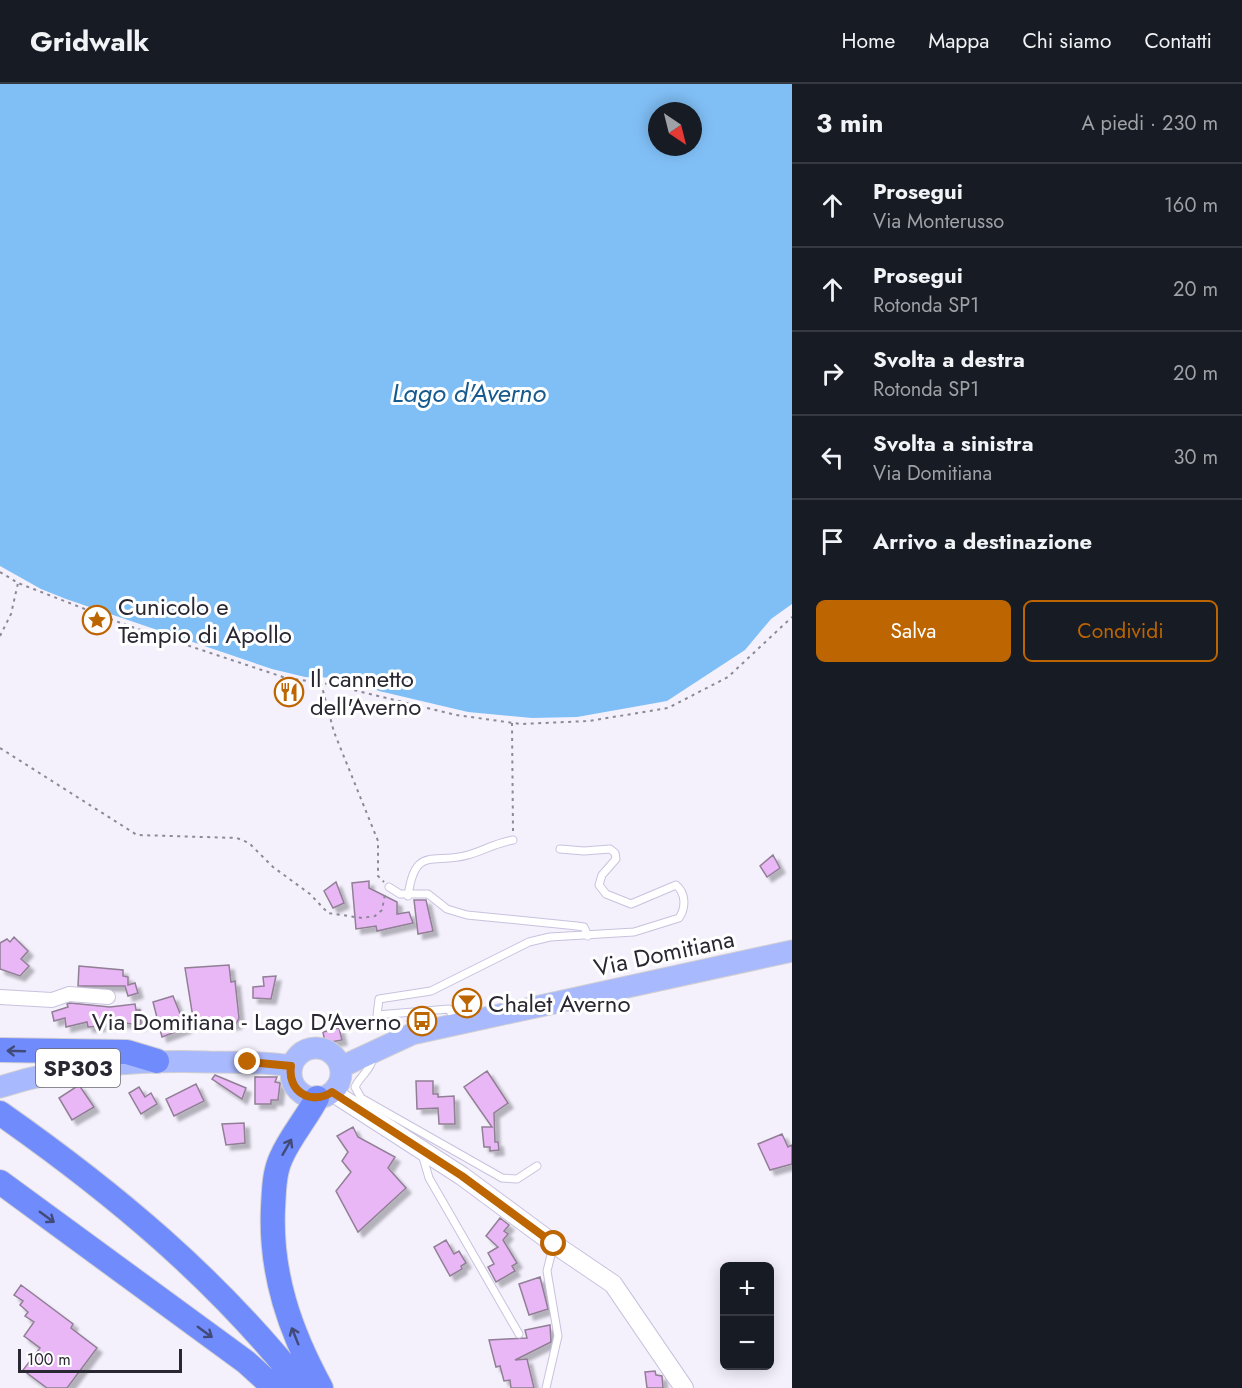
<!DOCTYPE html>
<html lang="it">
<meta charset="utf-8">
<style>
:root{--surface:#171b24;--page:#20242c;--text:#f1f3f6;--muted:#9ea1a6;--line:#363941;--accent:#bd6500}
body{margin:0;font-family:Jost,sans-serif;background:var(--page);color:var(--text)}
.controls{position:absolute;right:18px;bottom:18px;display:grid;overflow:hidden;border-radius:9px;box-shadow:0 3px 15px #0003}
.controls button{width:54px;height:54px;display:grid;place-items:center;padding:0;border:0;border-bottom:2px solid var(--line);background:var(--surface);color:var(--text);font:30px sans-serif}
.compass{position:absolute;left:648px;top:18px;width:54px;height:54px;border-radius:50%;background:var(--surface);box-shadow:0 3px 15px #0003;rotate:145deg}
.scale{position:absolute;left:18px;bottom:15px;width:164px;box-sizing:border-box;padding-left:6px;border:3px solid #292731;border-top:0;font-size:16px;line-height:21px;white-space:nowrap;color:#292731;-webkit-text-stroke:4px #fff;paint-order:stroke}
.stop{position:absolute;width:18px;height:18px;margin:-14px;border:4px solid #bd6500;border-radius:50%;background:#fff}
.stop.end{background:#bd6500;border-color:#fff;box-shadow:0 2px 6px #0008}
.list{margin:0;padding:0;list-style:none}
h2{display:flex;justify-content:space-between;align-items:center;height:78px;margin:0;padding:0 24px;font-size:26px}
h2 small{font-size:20px;font-weight:400;color:var(--muted)}
.list li{display:grid;grid-template-columns:39px 1fr auto;gap:18px;align-items:center;box-sizing:border-box;height:84px;padding:0 24px;border-top:2px solid var(--line)}
.list b{display:block;font-size:22px;white-space:nowrap}
.list p{margin:0;font-size:20px;white-space:nowrap;color:var(--muted)}
.list em{font-size:20px;font-style:normal;color:var(--muted)}
.actions{display:flex;gap:12px;padding:18px 24px}
.actions a{flex:1;padding:14px 0;border:2px solid var(--accent);border-radius:9px;text-align:center;font-size:21px;color:var(--accent)}
.actions .main{background:var(--accent);color:#fff}
.icon{flex:none;width:33px;height:33px;fill:none;stroke:currentColor;stroke-width:2;stroke-linecap:round;stroke-linejoin:round}
.map{position:relative;flex:none;width:792px;height:1304px;overflow:hidden}
header{display:flex;align-items:center;gap:36px;box-sizing:border-box;height:84px;padding:0 30px;background:var(--surface);border-bottom:2px solid var(--line)}
header strong{font-size:28px}
nav{display:flex;gap:33px;margin-inline-start:auto;font-size:21px}
main{display:flex}
aside{flex:1;background:var(--surface)}
.map>svg:first-child{display:block}
.water{fill:#80bff6;fill-rule:evenodd}
.building{fill:#eab7f6;stroke:#917f95;stroke-width:1.5;filter:url(#shadow)}
.lines{fill:none;stroke-linecap:round;stroke-linejoin:round}
.lane-casing{stroke:#c8c2de;stroke-width:9}
.street-casing{stroke:#c8c2de;stroke-width:16}
.secondary-casing{stroke:#c8c2de;stroke-width:20}
.primary-casing{stroke:#d0cfd2;stroke-width:23}
.highway-casing{stroke:#d0cfd2;stroke-width:26}
.path{stroke:#8b8994;stroke-width:2;stroke-dasharray:3 4.5;stroke-linecap:butt}
.lane{stroke:#fff;stroke-width:7}
.street{stroke:#fff;stroke-width:14}
.secondary{stroke:#fff;stroke-width:18}
.primary{stroke:#a9b9fd;stroke-width:21}
.highway{stroke:#708bfb;stroke-width:24}
.oneway{stroke:#424a78}
.route{stroke:#bd6500;stroke-width:8}
.labels{text-anchor:middle;dominant-baseline:central;stroke-width:6;stroke-linejoin:round;paint-order:stroke}
.shield{fill:#fff;stroke:#69686f;stroke-width:1.5}
.shield-label{font-size:22px;font-weight:bold;fill:#292731}
.poi-label{font-size:24px;fill:#292731;stroke:#fff;text-anchor:start}
.street-label{font-size:24px;fill:#292731;stroke:#fff}
.water-label{font-size:26px;font-style:italic;fill:#175b8e;stroke:#fff}
</style>
<header>
<strong>Gridwalk</strong>
<nav><a>Home</a><a>Mappa</a><a>Chi siamo</a><a>Contatti</a></nav>
</header>
<main>
<div class="map">
<svg width="792" height="1304" viewBox="0 0 792 1304">
<defs>
<filter id="shadow"><feDropShadow dx="5" dy="5" stdDeviation="1.5" flood-color="#0004"/></filter>
</defs>
<rect width="100%" height="100%" fill="#f4f1fd"/>
<path class="water" d="M0,0h792v520l-21,15 -26,31 -78,51 -90,16 -45,1 -64,-6 -89,-21 -31,-13 -43,-1 -33,-8 -206,-70 -25,-10 -41,-23zM657,27h36v36h-36z"/>
<path class="building" d="M773,771l7,13 -13,9 -7,-11z
M369,797v7l28,14v12l12,-2 4,11 -36,8 -1,-5 -20,3 -4,-46z
M336,798l8,21 -11,5 -9,-17z
M414,816h12l7,31 -15,3z
M14,853l14,14 -7,8 8,7 -9,10 -20,-7v-26l7,-4 3,3z
M229,881l2,17 4,-1 4,37 -3,6 -8,1 -4,-5 -30,4 -9,-56z
M79,882l44,4v6l5,1v8l7,-2 3,10 -10,3 -3,-10h-47z
M276,892l-5,23 -18,-1v-11l11,-1 -1,-9z
M173,912l13,32 -24,9 -9,-35z
M70,919l40,4 25,-3 1,6h4l1,15 -42,-5 2,6 -13,1 -1,-5 -21,5 -1,-9 -11,3 -2,-9 16,-5 -1,-3z
M339,944l3,12 -17,3 -2,-11z
M487,987l21,32 -14,10 1,29h3l1,8 -9,1v-4h-6l-2,-20h10l-28,-40z
M215,991l31,13 -4,11 -30,-20z
M255,993h22l-2,5 5,1 -2,17h-7v4h-16z
M416,997h17v13h5v3l16,-1 1,28h-16l-1,-16 -21,1z
M196,1000l8,17 -30,15 -8,-17z
M79,1001l15,22 -22,13 -13,-22z
M139,1003l6,10 6,-4 6,11 -16,10 -12,-21z
M244,1039l1,20 -19,2 -4,-21z
M353,1043l5,10 37,20 -7,11 18,20 -48,44 -22,-41 15,-19 -9,-11 6,-9 -11,-16z
M782,1050l6,13 4,-2v19l-22,6 -12,-26z
M500,1134l9,7 -5,6 4,3 -5,6 14,23 -5,3 3,5 -19,11 -8,-15 6,-3 -6,-11 10,-6 -12,-11z
M446,1156l8,14 5,-3 7,12 -5,3 1,3 -12,7 -16,-29z
M540,1193l8,32 -19,6 -10,-31z
M21,1201l52,39 -2,4 26,20 -30,40h-20l-24,-18 17,-22 -16,-12 10,-14 -9,-6 3,-4 -8,-7 3,-4 -9,-6z
M550,1241l1,17 -36,18 12,-1 7,29h-23l-1,-8 -6,1 -4,-15 -4,1 -7,-27 38,-2 -2,-8z
M655,1287l1,4 6,1 1,12h-16l-2,-16z"/>
<g class="lines">
<g class="lane-casing">
<path id="lane" d="M389,803l11,7h28l19,15 20,6 110,11 7,1 4,9
M408,812c7,-51 24,-31 60,-41 17,-5 25,-11 45,-15
M455,937l-6,-12 -72,6 2,-16 52,-8 98,-49 21,-5 84,-5 45,-14c7,-10 7,-25 -3,-33l-45,19 -25,-10 -7,-9 3,-10 14,-16 -1,-6 -5,-4 -26,2 -24,-2
M373,974c-2,12 -13,18 -18,29l6,11 141,80 15,1 20,-13
M422,1070l7,24 90,156
M546,1304l12,-52 -11,-65 6,-24"/>
</g>
<g class="street-casing">
<path id="street" d="M0,913l52,3 17,-6 39,3"/>
</g>
<g class="secondary-casing">
<path id="secondary" d="M332,1008l130,84 92,68 59,40 71,104"/>
</g>
<g class="primary-casing">
<path id="primary" d="M291 989a25 25 0 1 1 50 0a25 25 0 1 1-50 0Z
M341,983l71,-33 380,-83
M0,1003c69,-22 137,-27 209,-25 27,0 55,0 82,4"/>
</g>
<g class="highway-casing">
<path id="highway" d="M0,966l127,2 30,9
M317,1014c-11,21 -27,39 -36,60 -7,15 -7,33 -8,50 -3,66 17,123 48,180
M0,1029c114,80 216,165 303,275
M0,1098l246,180 22,20 16,6"/>
</g>
<path class="path" d="M0,488l18,11 108,42 160,53 43,6 127,31 65,9 68,-3 79,-13 60,-31 64,-60
M0,552l11,-22 7,-31
M321,599l13,49 44,109v35l6,6
M512,639l1,108
M0,664l137,87 100,3 12,5 24,24 37,27 18,19 34,5 13,-2 7,-6 3,-16"/>
<use href="#lane" class="lane"/>
<use href="#street" class="street"/>
<use href="#secondary" class="secondary"/>
<use href="#primary" class="primary"/>
<use href="#highway" class="highway"/>
</g>
<defs><path id="oneway-shaft" d="M-6 0H5M1.5-3L5.5 0L1.5 3" fill="none" stroke-width="1.6" stroke-linecap="round" stroke-linejoin="round" transform="scale(1.5)"/></defs>
<g class="oneway">
<use href="#oneway-shaft" transform="translate(16 967) rotate(-178)"/>
<use href="#oneway-shaft" transform="translate(287 1063) rotate(-60)"/>
<use href="#oneway-shaft" transform="translate(47 1133) rotate(36)"/>
<use href="#oneway-shaft" transform="translate(205 1248) rotate(36)"/>
<use href="#oneway-shaft" transform="translate(295 1252) rotate(-112)"/>
</g>
<g class="lines">
<path class="route" d="M248,978l43,4c-4,25 20,40 41,26l130,84 92,68"/>
</g>
<defs>
<g id="sight-ring" transform="scale(1.5)"><circle r="9.5" fill="#fff" stroke="#bd6500" stroke-width="1.5"/><path d="M0-6L1.8-2.2L6-1.7L2.9 1.2L3.7 5.4L0 3.3L-3.7 5.4L-2.9 1.2L-6-1.7L-1.8-2.2Z" fill="#bd6500"/></g>
<g id="restaurant-ring" transform="scale(1.5)"><circle r="9.5" fill="#fff" stroke="#bd6500" stroke-width="1.5"/><path d="M-5-6h1v4h1v-4h1v4h1v-4h1v5L-1.5 .5V6h-2V.5L-5-1ZM5-6V6H3V1.5H1.5Q1.5-4 5-6Z" fill="#bd6500"/></g>
<g id="bar-ring" transform="scale(1.5)"><circle r="9.5" fill="#fff" stroke="#bd6500" stroke-width="1.5"/><path d="M-6-5H6L.8 .8V4.5H3.5V6h-7V4.5H-.8V.8Z" fill="#bd6500"/></g>
<g id="bus-ring" transform="scale(1.5)"><circle r="9.5" fill="#fff" stroke="#bd6500" stroke-width="1.5"/><path d="M-5-6H5V4H4V6H2V4H-2V6H-4V4H-5ZM-3.5-4V0h7V-4ZM-3.5 1.2v1.5H-2V1.2ZM2 1.2v1.5H3.5V1.2Z" fill="#bd6500"/></g>
</defs>
<g fill-rule="evenodd">
<use href="#sight-ring" x="97" y="536"/>
<use href="#restaurant-ring" x="289" y="608"/>
<use href="#bar-ring" x="467" y="919"/>
<use href="#bus-ring" x="422" y="937"/>
</g>
<g class="labels">
<rect class="shield" x="36" y="965" width="84" height="38" rx="4.5"/>
<g class="shield-label">
<text x="78" y="984">SP303</text>
</g>
<g class="poi-label">
<text x="118" y="522">Cunicolo e<tspan x="118" dy="28">Tempio di Apollo</tspan></text>
<text x="310" y="594">Il cannetto<tspan x="310" dy="28">dell'Averno</tspan></text>
<text x="488" y="919">Chalet Averno</text>
<text x="401" y="937" text-anchor="end">Via Domitiana - Lago D'Averno</text>
</g>
<g class="street-label">
<text transform="translate(664 869) rotate(-12)">Via Domitiana</text>
</g>
<g class="water-label">
<text x="469" y="309">Lago d'Averno</text>
</g>
</g>
</svg>
<div class="controls">
<button>+</button>
<button>−</button>
</div>
<svg class="compass" viewBox="-18 -18 36 36"><path d="M0-13l5 13h-10z" fill="#e53935"/><path d="M0 13l5-13h-10z" fill="#9ea1a6"/></svg>
<div class="scale">100 m</div>
<div class="stop" style="left:554px;top:1160px"></div>
<div class="stop end" style="left:248px;top:978px"></div>
</div>
<aside>
<h2>3 min<small>A piedi · 230 m</small></h2>
<ul class="list">
<li><svg class="icon" aria-label="ahead" viewBox="0 0 24 24"><path d="M12 20V5M6 11l6-6 6 6"/></svg><div><b>Prosegui</b><p>Via Monterusso</p></div><em>160 m</em></li>
<li><svg class="icon" aria-label="ahead" viewBox="0 0 24 24"><path d="M12 20V5M6 11l6-6 6 6"/></svg><div><b>Prosegui</b><p>Rotonda SP1</p></div><em>20 m</em></li>
<li><svg class="icon" aria-label="right" viewBox="0 0 24 24"><path d="M7 20v-9h11M14 6l5 5-5 5"/></svg><div><b>Svolta a destra</b><p>Rotonda SP1</p></div><em>20 m</em></li>
<li><svg class="icon" aria-label="left" viewBox="0 0 24 24"><path d="M17 20v-9H6M10 6l-5 5 5 5"/></svg><div><b>Svolta a sinistra</b><p>Via Domitiana</p></div><em>30 m</em></li>
<li><svg class="icon" aria-label="arrive" viewBox="0 0 24 24"><path d="M6 21V4h12l-3 4 3 4H6"/></svg><div><b>Arrivo a destinazione</b></div></li>
</ul>
<div class="actions"><a class="main">Salva</a><a>Condividi</a></div>
</aside>
</main>
